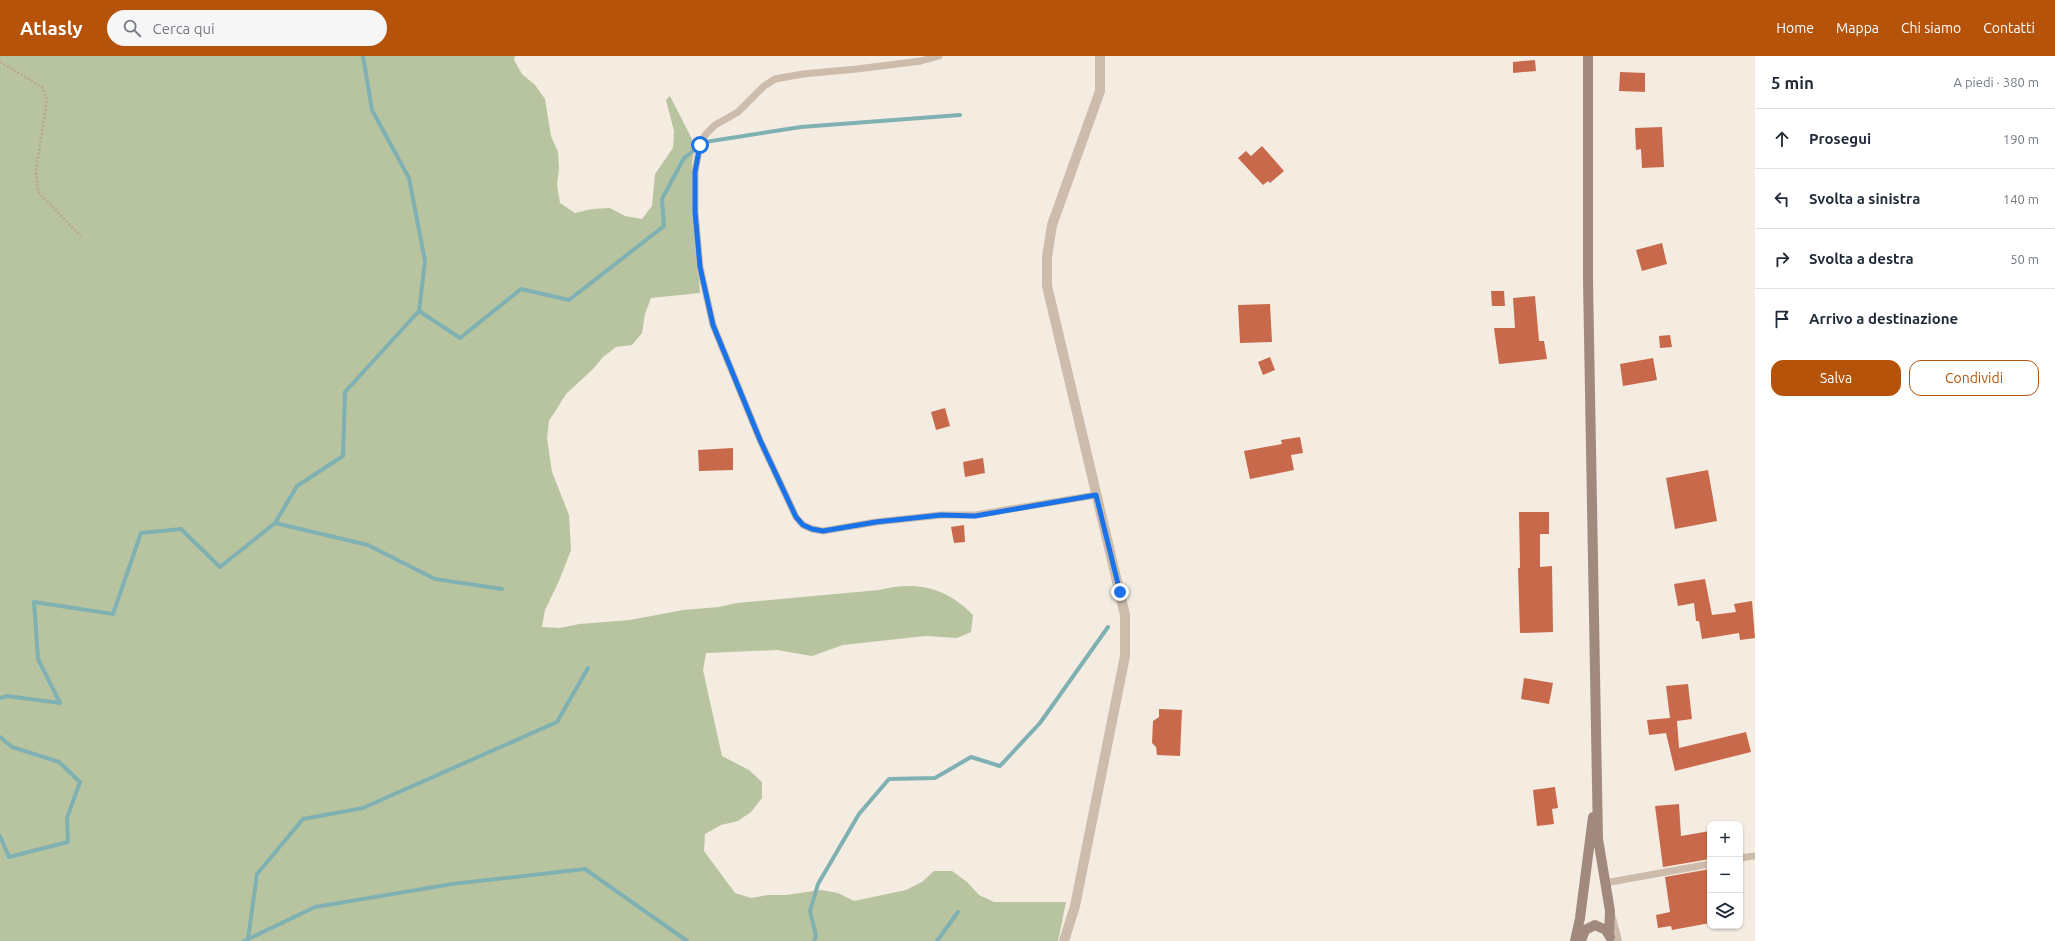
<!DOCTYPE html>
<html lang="it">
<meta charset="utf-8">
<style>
:root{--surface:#fff;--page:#f6f6f7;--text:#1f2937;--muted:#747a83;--line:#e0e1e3;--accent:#b45309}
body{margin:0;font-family:Ubuntu,sans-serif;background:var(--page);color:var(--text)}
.controls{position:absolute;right:12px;bottom:12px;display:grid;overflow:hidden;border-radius:8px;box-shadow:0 1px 3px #0004}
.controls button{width:36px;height:36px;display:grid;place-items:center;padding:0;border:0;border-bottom:1px solid var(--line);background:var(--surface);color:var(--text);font:20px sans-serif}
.stop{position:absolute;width:12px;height:12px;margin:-9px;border:3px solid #1a73e8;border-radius:50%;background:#fff}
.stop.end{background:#1a73e8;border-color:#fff;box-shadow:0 1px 4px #0008}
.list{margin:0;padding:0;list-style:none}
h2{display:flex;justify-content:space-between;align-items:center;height:52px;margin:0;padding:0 16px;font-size:17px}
h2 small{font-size:13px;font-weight:400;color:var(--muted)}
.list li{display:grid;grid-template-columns:26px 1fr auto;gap:12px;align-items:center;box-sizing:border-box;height:60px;padding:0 16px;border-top:1px solid var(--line)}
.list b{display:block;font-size:15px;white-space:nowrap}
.list em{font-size:13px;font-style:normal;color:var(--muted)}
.actions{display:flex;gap:8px;padding:12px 16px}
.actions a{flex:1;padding:9px 0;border:1px solid var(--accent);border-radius:12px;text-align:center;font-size:14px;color:var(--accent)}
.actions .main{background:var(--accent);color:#fff}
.icon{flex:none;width:22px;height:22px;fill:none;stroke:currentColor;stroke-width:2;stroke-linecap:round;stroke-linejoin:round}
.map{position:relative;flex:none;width:1755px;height:885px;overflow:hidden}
header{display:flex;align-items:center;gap:24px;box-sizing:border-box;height:56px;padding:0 20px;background:var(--accent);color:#fff}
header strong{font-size:19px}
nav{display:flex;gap:22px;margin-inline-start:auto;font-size:14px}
.search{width:280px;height:36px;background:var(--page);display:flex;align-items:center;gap:10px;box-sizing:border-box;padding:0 14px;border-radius:22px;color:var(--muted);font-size:15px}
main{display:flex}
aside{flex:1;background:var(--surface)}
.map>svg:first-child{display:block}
.green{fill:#b8c4a0}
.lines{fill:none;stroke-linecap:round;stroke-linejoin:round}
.stream{stroke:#7fb0b2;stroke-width:4}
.building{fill:#c8694b}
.path{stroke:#b9a596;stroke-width:2.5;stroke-dasharray:2 2;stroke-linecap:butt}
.service{stroke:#cdbbac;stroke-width:7}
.minor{stroke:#cdbbac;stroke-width:10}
.tertiary{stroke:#cdbbac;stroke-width:10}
.secondary{stroke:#a18a7d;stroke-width:10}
.route{stroke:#1a73e8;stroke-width:5}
</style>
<header>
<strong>Atlasly</strong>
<div class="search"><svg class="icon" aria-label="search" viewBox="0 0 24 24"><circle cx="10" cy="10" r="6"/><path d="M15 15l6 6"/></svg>Cerca qui</div>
<nav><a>Home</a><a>Mappa</a><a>Chi siamo</a><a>Contatti</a></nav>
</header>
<main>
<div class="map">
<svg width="1755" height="885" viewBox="0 0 1755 885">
<rect width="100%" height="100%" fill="#f4ebe1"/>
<path class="green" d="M0,0h515l-1,4 8,14 13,11 10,14 6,37 7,16 1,17 -2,16 3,18 15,10 17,-4 18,-1 15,8 17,3 10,-13 3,-32 18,-26 1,-17 -8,-31 4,-4 25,49 -3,18 8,130 -49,5 -6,16 -3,19 -10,12 -16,2 -13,10 -10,12 -27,25 -17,27 -2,17 5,34 17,43 2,35 -12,31 -14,29 -3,17 18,1 19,-4 51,-4 53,-10 36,-3 18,-4 142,-13c38,-9 66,-3 94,25l-2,17 -14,6 -32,-2 -82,9 -31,11 -35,-6 -71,3 -3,17 19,86 27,14 13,12v16l-11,14 -13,9 -17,4 -16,9 -1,17 31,42 16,5 17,-3h18l35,-5 17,3 16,8 52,-11 16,-8 12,-11h18l15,11 12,13 15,7h72l-8,39h-1058z"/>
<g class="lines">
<path class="stream" d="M419,255l41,27 61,-49 48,11 95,-74 -2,-27 22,-41 21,-16 96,-15 159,-12
M275,467l93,22 67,34 67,10
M0,642l7,-2 53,7 -22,-44 -4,-57 79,12 28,-81 40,-4 39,38 55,-44 22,-37 46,-30 2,-64 74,-81 6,-50 -16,-83 -37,-68 -9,-54
M0,681l12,10 47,15 21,20 -13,36 1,24 -59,15 -9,-21
M248,883l9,-65 46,-55 60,-11 194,-86 31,-54
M244,885l71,-34 137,-23 133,-15 102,72
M814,885l2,-5 -6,-25 8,-27 41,-70 30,-35 46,-1 36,-21 29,9 40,-43 68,-96
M937,885l21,-29"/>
</g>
<path class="building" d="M1535,4l1,11 -23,2v-11z
M1620,16l25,1v19l-26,-1z
M1662,71l2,40 -22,1 -1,-19 -5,1 -1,-22z
M1262,90l22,25 -14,12 -2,-2 -5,4 -25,-27 8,-7 5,5z
M1662,187l5,21 -25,7 -6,-21z
M1491,235h13l1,15h-13z
M1535,240l4,45h5l3,18 -48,5 -5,-36h21l-2,-30z
M1270,248l2,38 -32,1 -2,-38z
M1670,279l2,12 -12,1 -1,-12z
M1270,301l5,13 -12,5 -5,-13z
M1653,302l4,22 -34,6 -3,-22z
M945,352l5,18 -14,4 -5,-18z
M1300,381l3,16 -12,2 3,15 -44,9 -6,-28 38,-7 -1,-4z
M733,392v22l-34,1 -1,-21z
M983,402l2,15 -20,4 -2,-15z
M1708,414l9,51 -42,8 -9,-51z
M1519,456h30v22h-9v33l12,-1 1,66 -33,1 -2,-65h2z
M964,469l1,17 -11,1 -3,-16z
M1705,523l7,36 24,-3 -2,-8 18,-3 3,37 -15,2 -1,-7 -37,6 -3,-18h-3l-2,-18 -16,3 -4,-22z
M1524,622l29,5 -4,21 -28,-5z
M1688,628l4,35 -15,2 2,27 67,-16 5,20 -76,19 -9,-38 -17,2 -2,-15 23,-2 -4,-32z
M1159,653l23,1 -2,46 -23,-1 -1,-8 -4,-4 1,-22 6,-4z
M1555,731l3,21 -6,1 2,15 -17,2 -4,-36z
M1679,748l2,32 29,-5v28l-47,8 -8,-61z
M1710,813v23h-3l3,31 -38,7 -1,-4 -13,2 -2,-13 14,-3 -5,-35z"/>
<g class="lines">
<path class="path" d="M0,6l42,25 5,13 -11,70 2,22 43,44"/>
<path class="service" d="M939,0l-18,5 -64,8 -54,5 -28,5 -11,7 -26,26 -23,13 -9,9 -6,11 -5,27v40l5,55 13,58 47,115 36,77 7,8 9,4 11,2 53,-9 65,-7h34l121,-20
M1740,802l15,-2
M1605,827l105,-19"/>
<path class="minor" d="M1064,885l11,-35 50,-250v-41l-78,-329v-29l5,-32 48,-134v-35"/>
<path class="tertiary" d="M1611,862l6,23"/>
<path class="secondary" d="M1588,0v224l9,505 1,54 12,72 -1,24
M1575,885l5,-23 13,-101
M1581,885l4,-11 10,-5 11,5 4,7"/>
</g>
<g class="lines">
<path class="route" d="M700,89l-5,27v40l5,55 13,58 47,115 36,77 7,8 9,4 11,2 53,-9 65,-7 34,1 121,-21 24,97"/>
</g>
</svg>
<div class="controls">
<button>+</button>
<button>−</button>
<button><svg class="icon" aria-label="layers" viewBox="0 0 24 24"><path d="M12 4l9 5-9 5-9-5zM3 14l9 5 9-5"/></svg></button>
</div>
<div class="stop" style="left:700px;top:89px"></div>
<div class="stop end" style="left:1120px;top:536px"></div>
</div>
<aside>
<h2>5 min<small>A piedi · 380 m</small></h2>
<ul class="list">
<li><svg class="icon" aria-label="ahead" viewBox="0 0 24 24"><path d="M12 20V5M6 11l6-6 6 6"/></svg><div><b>Prosegui</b></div><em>190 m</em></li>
<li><svg class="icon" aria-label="left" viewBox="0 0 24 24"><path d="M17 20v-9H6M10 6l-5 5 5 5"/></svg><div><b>Svolta a sinistra</b></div><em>140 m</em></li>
<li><svg class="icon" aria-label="right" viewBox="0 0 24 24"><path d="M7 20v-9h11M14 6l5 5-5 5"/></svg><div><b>Svolta a destra</b></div><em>50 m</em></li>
<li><svg class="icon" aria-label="arrive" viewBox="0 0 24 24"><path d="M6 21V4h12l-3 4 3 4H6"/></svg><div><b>Arrivo a destinazione</b></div></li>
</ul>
<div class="actions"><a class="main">Salva</a><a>Condividi</a></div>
</aside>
</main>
